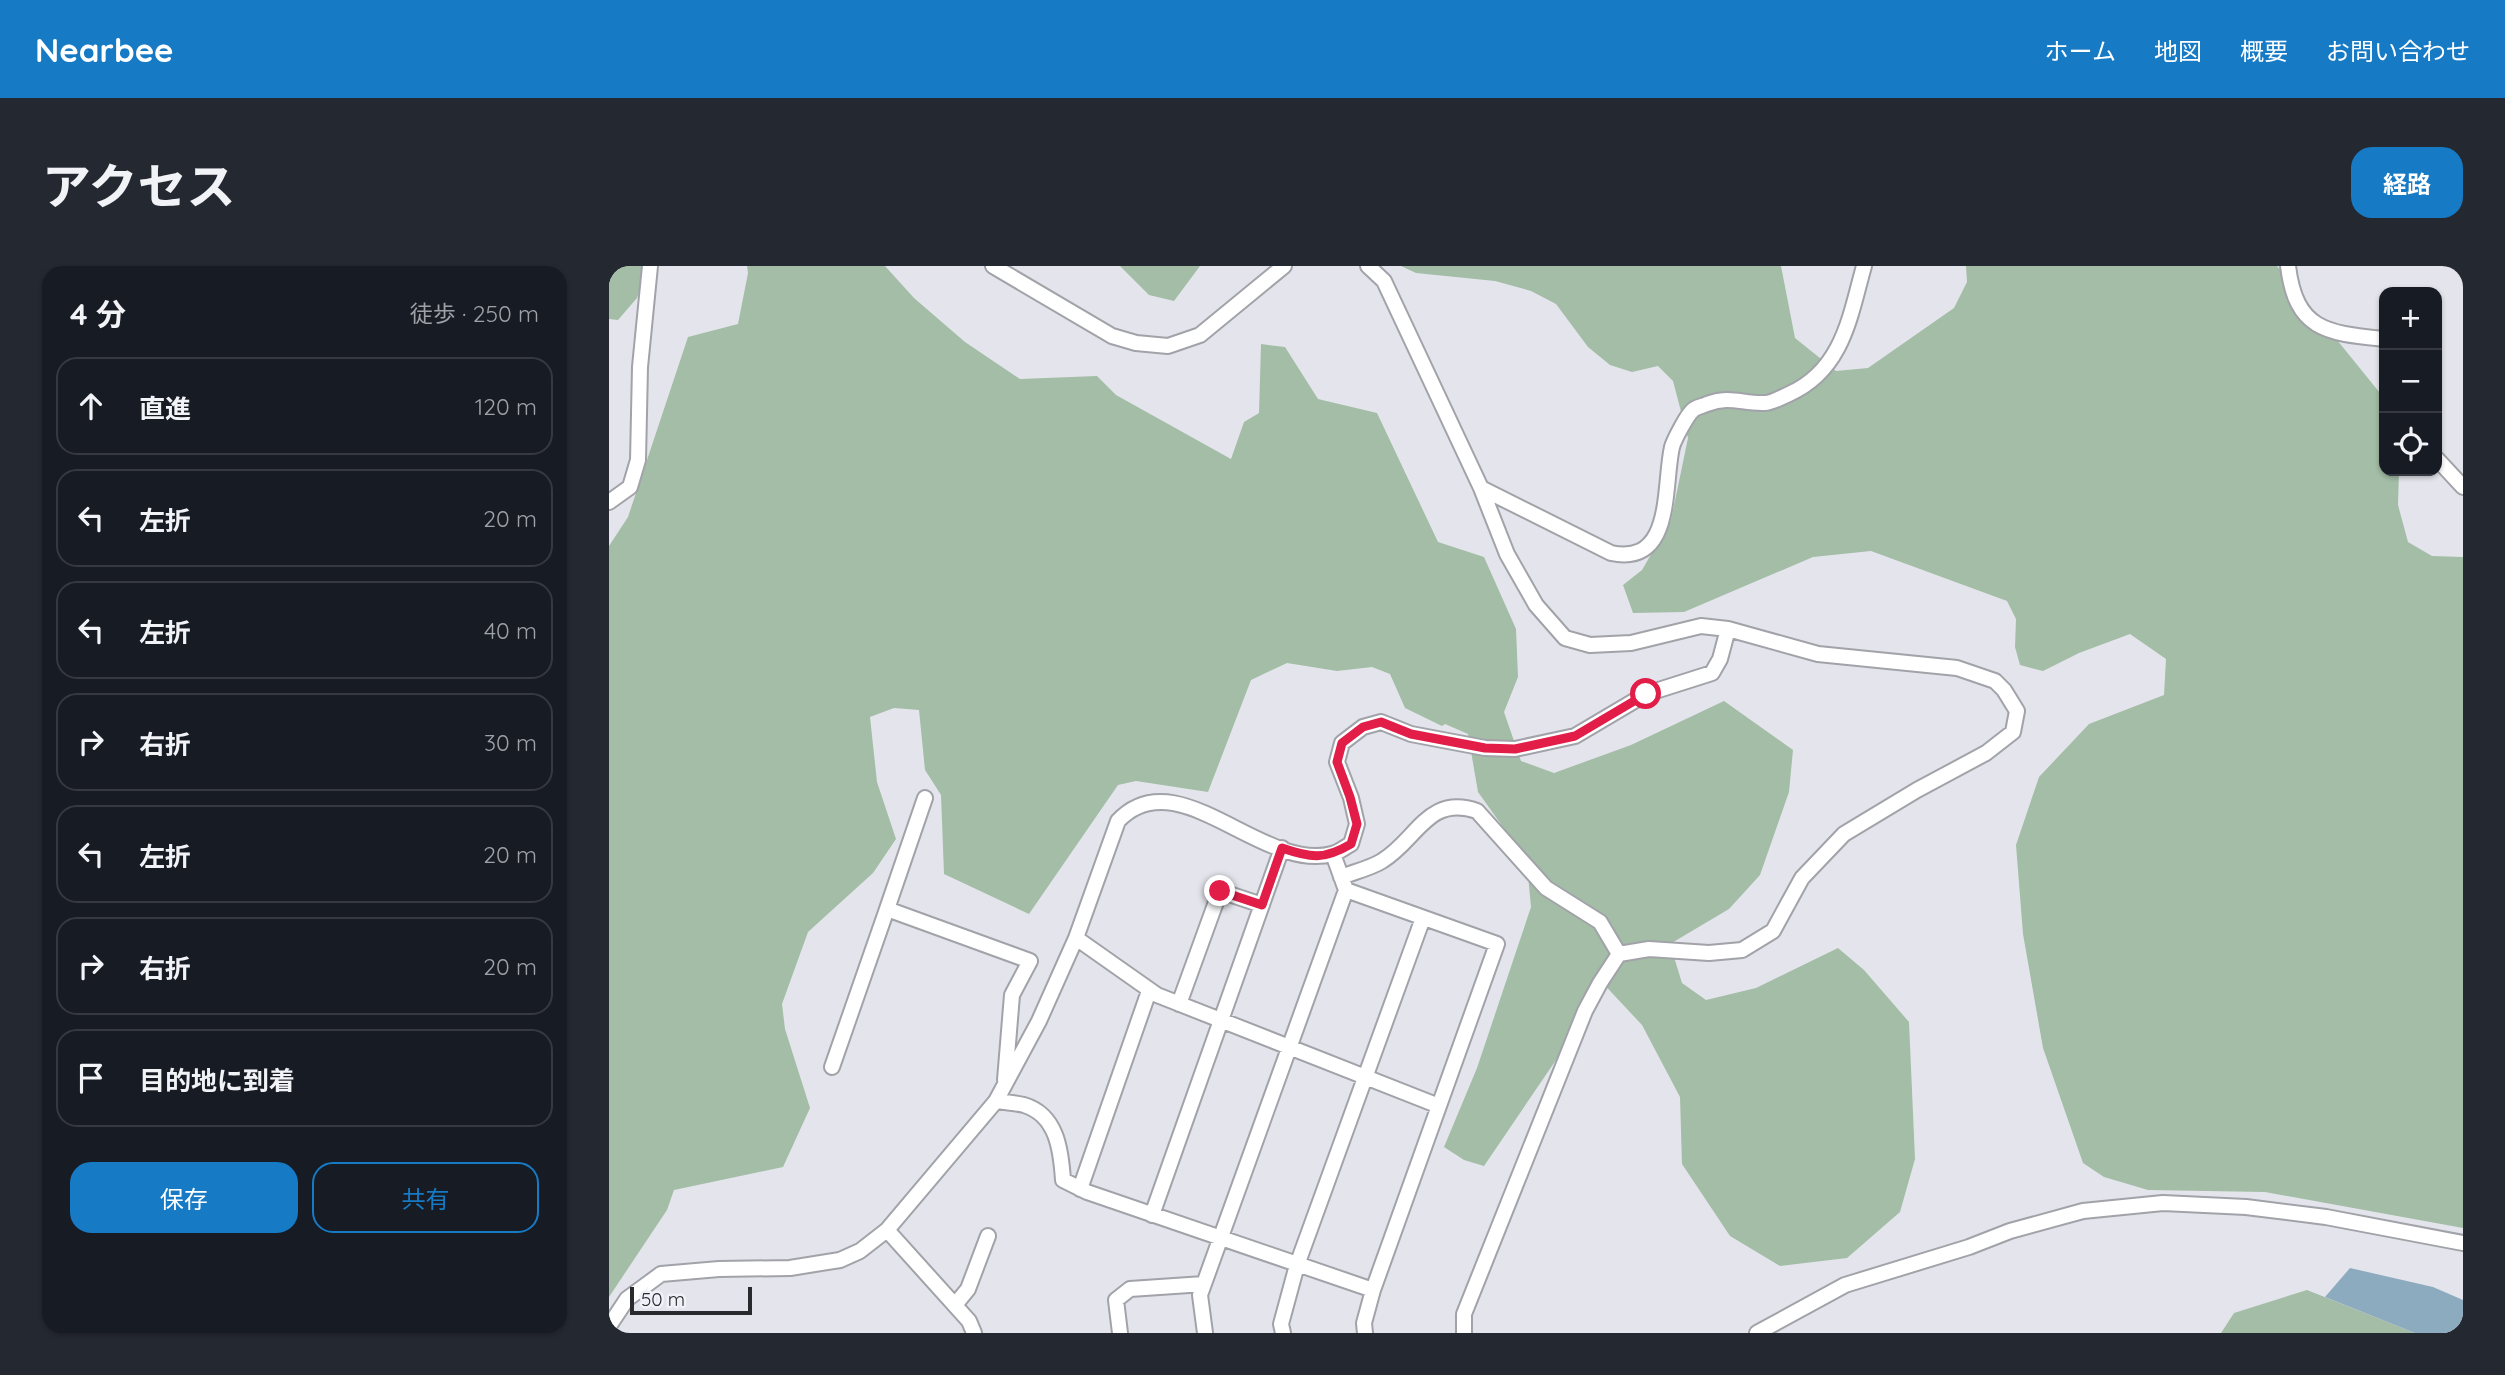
<!DOCTYPE html>
<html lang="ja">
<meta charset="utf-8">
<style>
:root{--surface:#171b24;--page:#242831;--text:#f1f3f6;--muted:#9ea1a6;--line:#363941;--accent:#177ac5}
body{margin:0;font-family:Quicksand,"Noto Sans JP",sans-serif;background:var(--page);color:var(--text)}
.controls{position:absolute;right:21px;top:21px;display:grid;overflow:hidden;border-radius:14px;box-shadow:0 2px 5px #0004}
.controls button{width:63px;height:63px;display:grid;place-items:center;padding:0;border:0;border-bottom:2px solid var(--line);background:var(--surface);color:var(--text);font:35px sans-serif}
.scale{position:absolute;left:21px;bottom:18px;width:122px;box-sizing:border-box;padding-left:7px;border:4px solid #292a2d;border-top:0;font-size:19px;line-height:24px;white-space:nowrap;color:#292a2d;-webkit-text-stroke:5px #f1f2f9;paint-order:stroke}
.stop{position:absolute;width:21px;height:21px;margin:-16px;border:5px solid #e11d48;border-radius:50%;background:#fff}
.stop.end{background:#e11d48;border-color:#fff;box-shadow:0 2px 7px #0008}
.list{margin:0;padding:0;list-style:none}
h2{display:flex;justify-content:space-between;align-items:center;height:91px;margin:0;padding:0 28px;font-size:30px}
h2 small{font-size:23px;font-weight:400;color:var(--muted)}
.list li{display:grid;grid-template-columns:46px 1fr auto;gap:21px;align-items:center;box-sizing:border-box;height:98px;margin:0 14px 14px;padding:0 14px;border:2px solid var(--line);border-radius:21px}
.list b{display:block;font-size:26px;white-space:nowrap}
.list em{font-size:23px;font-style:normal;color:var(--muted)}
.actions{display:flex;gap:14px;padding:21px 28px}
.actions a{flex:1;padding:16px 0;border:2px solid var(--accent);border-radius:21px;text-align:center;font-size:24px;color:var(--accent)}
.actions .main{background:var(--accent);color:#fff}
.icon{flex:none;width:38px;height:38px;fill:none;stroke:currentColor;stroke-width:2;stroke-linecap:round;stroke-linejoin:round}
.map{position:relative;flex:none;width:1854px;height:1067px;overflow:hidden;border-radius:21px}
header{display:flex;align-items:center;gap:42px;box-sizing:border-box;height:98px;padding:0 35px;background:var(--accent);color:#fff}
header strong{font-size:33px}
nav{display:flex;gap:38px;margin-inline-start:auto;font-size:24px}
.intro{display:flex;align-items:center;justify-content:space-between;box-sizing:border-box;height:168px;padding:0 42px}
h1{margin:0;font-size:49px}
.button{padding:18px 32px;border-radius:21px;background:var(--accent);color:#fff;font-size:24px;font-weight:700}
main{display:flex;gap:42px;padding:0 42px}
aside{flex:1;background:var(--surface);border-radius:21px;box-shadow:0 2px 5px #0004}
.map>svg:first-child{display:block}
.forest{fill:#a3bda6}
.water{fill:#8dabbe}
.lines{fill:none;stroke-linecap:round;stroke-linejoin:round}
.street-casing{stroke:#a1a3a9;stroke-width:18}
.street{stroke:#fff;stroke-width:14}
.route{stroke:#e11d48;stroke-width:9}
</style>
<header>
<strong>Nearbee</strong>
<nav><a>ホーム</a><a>地図</a><a>概要</a><a>お問い合わせ</a></nav>
</header>
<div class="intro"><h1>アクセス</h1><a class="button">経路</a></div>
<main>
<aside>
<h2>4 分<small>徒歩 · 250 m</small></h2>
<ul class="list">
<li><svg class="icon" aria-label="ahead" viewBox="0 0 24 24"><path d="M12 20V5M6 11l6-6 6 6"/></svg><div><b>直進</b></div><em>120 m</em></li>
<li><svg class="icon" aria-label="left" viewBox="0 0 24 24"><path d="M17 20v-9H6M10 6l-5 5 5 5"/></svg><div><b>左折</b></div><em>20 m</em></li>
<li><svg class="icon" aria-label="left" viewBox="0 0 24 24"><path d="M17 20v-9H6M10 6l-5 5 5 5"/></svg><div><b>左折</b></div><em>40 m</em></li>
<li><svg class="icon" aria-label="right" viewBox="0 0 24 24"><path d="M7 20v-9h11M14 6l5 5-5 5"/></svg><div><b>右折</b></div><em>30 m</em></li>
<li><svg class="icon" aria-label="left" viewBox="0 0 24 24"><path d="M17 20v-9H6M10 6l-5 5 5 5"/></svg><div><b>左折</b></div><em>20 m</em></li>
<li><svg class="icon" aria-label="right" viewBox="0 0 24 24"><path d="M7 20v-9h11M14 6l5 5-5 5"/></svg><div><b>右折</b></div><em>20 m</em></li>
<li><svg class="icon" aria-label="arrive" viewBox="0 0 24 24"><path d="M6 21V4h12l-3 4 3 4H6"/></svg><div><b>目的地に到着</b></div></li>
</ul>
<div class="actions"><a class="main">保存</a><a>共有</a></div>
</aside>
<div class="map">
<svg width="1854" height="1067" viewBox="0 0 1854 1067">
<rect width="100%" height="100%" fill="#e4e5ec"/>
<path class="forest" d="M0,0h39l-11,32 -19,22 -9,-1z
M138,0h138l29,32 51,44 55,37 77,-3 19,19 115,64 13,-37 15,-9 2,-69 24,3 33,52 59,14 61,129 46,15 32,72 2,48 -14,35 17,49 33,12 77,-28 93,-44 69,49 -4,42 -29,83 -31,34 -59,35 12,39 24,17 50,-12 82,-40 26,22 45,52 6,137 -15,53 -53,46 -67,8 -50,-30 -48,-72 -2,-67 -38,-72 -44,-47 -42,82 -72,106 -20,-6 -20,-13 33,-79 54,-161 -3,-32 -8,-24 -42,-59 -10,-58 -23,-10 -3,2 -37,-18 -15,-34 -18,-7 -35,4 -50,-8 -36,17 -43,112 -72,-11 -18,4 -89,129 -85,-40 -3,-79 -16,-25 -6,-60 -25,-2 -24,9 7,65 19,57 -23,34 -65,59 -26,72 3,25 25,79 -27,59 -109,23 -7,20 -58,87v-751l19,-29 60,-180 50,-13 10,-51z
M511,0h80l-26,35 -25,-6z
M792,0h380l14,72 41,33 32,-3 86,-60 13,-26 -1,-16h311l107,132v73h15l-1,34 10,37 24,14 31,1v671l-198,-36 -117,-2 -44,-13 -21,-14 -40,-115 -20,-114 -7,-89 23,-68 50,-53 75,-29 2,-36 -36,-25 -51,19 -36,18 -23,-6 -5,-18 1,-28 -9,-18 -136,-50 -58,6 -129,55 -51,1 -10,-28 19,-15 29,-50 17,-82 -15,-57 -15,-15 -26,6 -22,-7 -22,-18 -32,-43 -25,-13 -36,-10 -79,-8z
M1698,1024l108,43h-194l13,-20z"/>
<path class="water" d="M1741,1002l83,19 30,13v33h-48l-90,-36z"/>
<g class="lines">
<g class="street-casing">
<path id="street" d="M384,0l119,70 24,7 32,3 32,-11 84,-69
M759,0l16,15 97,207 26,66 29,51 29,33 25,7 41,-2 70,-17 27,3 90,25 139,14 38,13 9,9 13,21 -4,21 -27,21 -69,37 -73,44 -42,44 -29,53 -31,19 -33,3 -60,-4 -30,5 -19,29 -15,28 -121,303v19
M1679,0c8,65 39,67 96,73
M1828,193l26,28
M872,222l130,65c63,13 52,-66 61,-106 2,-7 15,-32 21,-37 3,-3 10,-4 14,-6 23,-9 35,0 58,-1 7,0 17,-6 24,-9 54,-24 61,-78 75,-128
M0,236l21,-15 8,-27 2,-93 10,-101
M316,532l-38,111 143,52 -18,34 -7,85
M732,611c13,-5 30,-9 41,-16 35,-21 46,-67 95,-50l69,77 54,34 19,32
M467,672l81,57 282,111
M570,738l41,-113 42,14
M223,801l55,-158
M387,835c9,1 19,2 28,4 33,10 37,45 39,75l24,12 286,98 124,-346 -151,-54
M471,923l69,-198
M543,949l130,-367
M278,964l82,91 5,12
M346,1039l13,-16 20,-53
M0,1060l18,-27 34,-25 58,-5 71,-1 50,-8 20,-9 27,-21 109,-129 43,-80 37,-83 42,-117c59,-63 145,52 214,33 6,-1 13,-7 19,-10l6,-20 -6,-26 -14,-36 5,-19 21,-16 18,-5 30,12 74,14 30,1 60,-13 71,-42 66,-21 8,-14 8,-30
M511,1067l-4,-33 14,-11 74,-5
M596,1067l-5,-38 146,-405 -13,-36
M674,1067l-2,-9 16,-59 126,-347
M756,1067l-1,-10 9,-33
M1148,1067l88,-48 124,-38 41,-16 73,-20 80,-8 83,4 80,10 137,26"/>
</g>
<use href="#street" class="street"/>
</g>
<g class="lines">
<path class="route" d="M611,625l42,14 20,-57c29,10 42,12 69,-4l6,-20 -7,-27 -13,-35 5,-19 21,-16 18,-5 30,12 74,14 30,1 60,-13 71,-42"/>
</g>
</svg>
<div class="controls">
<button>+</button>
<button>−</button>
<button><svg class="icon" aria-label="locate" viewBox="0 0 24 24"><circle cx="12" cy="12" r="6"/><path d="M12 2v4M12 18v4M2 12h4M18 12h4"/></svg></button>
</div>
<div class="scale">50 m</div>
<div class="stop" style="left:1037px;top:428px"></div>
<div class="stop end" style="left:611px;top:625px"></div>
</div>
</main>
